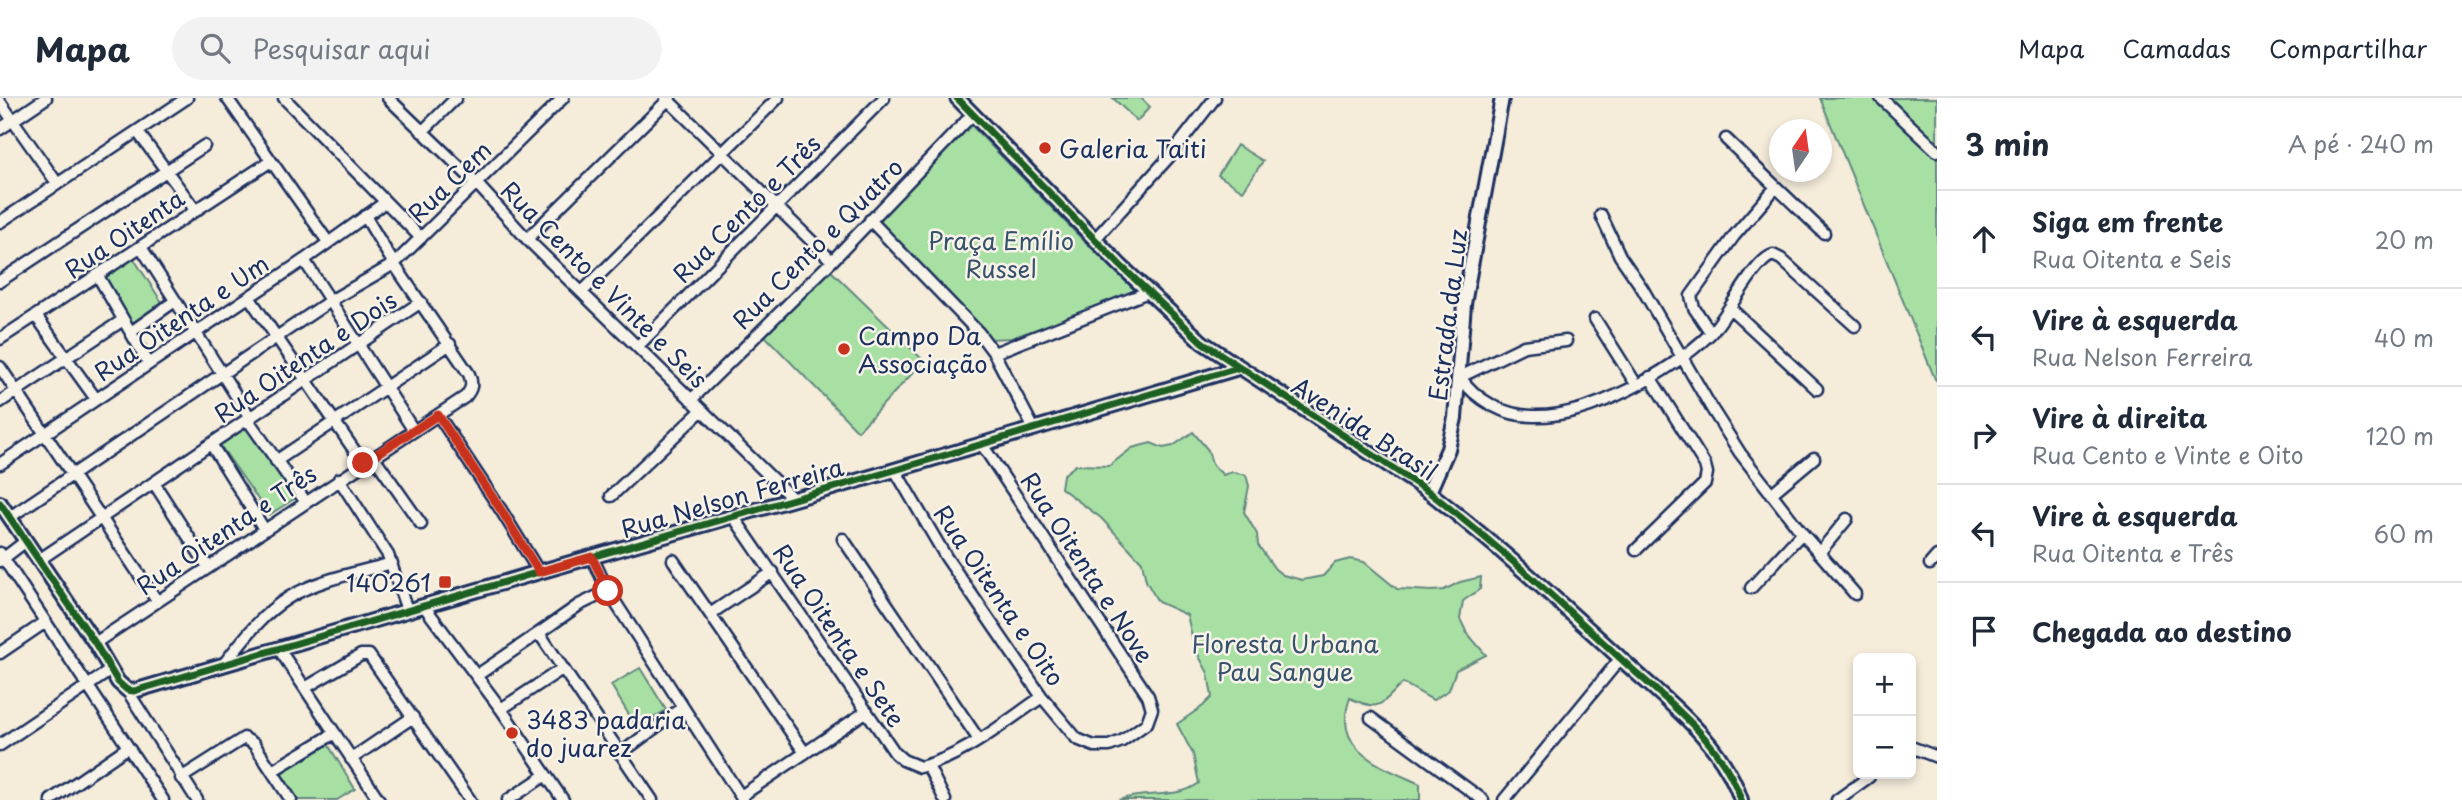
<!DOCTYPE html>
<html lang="pt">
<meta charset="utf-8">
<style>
:root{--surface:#fff;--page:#f2f2f3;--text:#1f2937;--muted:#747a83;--line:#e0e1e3}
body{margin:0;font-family:"Playpen Sans",sans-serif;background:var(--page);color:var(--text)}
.controls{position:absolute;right:21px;bottom:21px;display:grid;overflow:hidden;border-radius:10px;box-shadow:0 4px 10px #0003}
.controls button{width:63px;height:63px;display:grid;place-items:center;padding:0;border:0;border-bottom:2px solid var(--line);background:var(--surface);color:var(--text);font:35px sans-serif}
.compass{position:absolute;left:1769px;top:21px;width:63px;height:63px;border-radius:50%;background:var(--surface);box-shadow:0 4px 10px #0003;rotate:13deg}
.stop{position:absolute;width:21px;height:21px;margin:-16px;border:5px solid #c8321e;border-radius:50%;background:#fff}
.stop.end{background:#c8321e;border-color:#fff;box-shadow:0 2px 7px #0008}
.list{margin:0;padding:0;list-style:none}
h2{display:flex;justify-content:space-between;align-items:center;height:91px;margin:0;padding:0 28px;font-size:30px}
h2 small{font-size:23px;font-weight:400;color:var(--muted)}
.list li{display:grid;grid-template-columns:46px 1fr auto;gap:21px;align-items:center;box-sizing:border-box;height:98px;padding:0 28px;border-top:2px solid var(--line)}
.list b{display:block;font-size:26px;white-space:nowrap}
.list p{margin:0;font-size:23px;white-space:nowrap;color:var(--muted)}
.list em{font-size:23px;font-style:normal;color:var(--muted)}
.icon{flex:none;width:38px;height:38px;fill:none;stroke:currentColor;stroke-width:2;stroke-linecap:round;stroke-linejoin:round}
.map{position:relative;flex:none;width:1937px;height:702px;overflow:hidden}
header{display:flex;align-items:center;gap:42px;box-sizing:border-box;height:98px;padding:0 35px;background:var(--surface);border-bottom:2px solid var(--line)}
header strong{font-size:33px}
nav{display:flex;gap:38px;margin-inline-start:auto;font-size:24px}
.search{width:490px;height:63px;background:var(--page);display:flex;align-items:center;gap:18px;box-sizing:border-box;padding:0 24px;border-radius:38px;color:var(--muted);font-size:26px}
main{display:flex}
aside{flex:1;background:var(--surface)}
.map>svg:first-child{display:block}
.green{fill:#a8e0a3;stroke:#628880;stroke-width:2}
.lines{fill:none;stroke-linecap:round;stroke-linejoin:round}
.minor-casing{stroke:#1b2f5e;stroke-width:15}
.major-casing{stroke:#1b2f5e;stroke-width:18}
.minor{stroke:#f7f3e8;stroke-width:10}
.major{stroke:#f7f3e8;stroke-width:12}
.cycleway-casing{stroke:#f7f3e8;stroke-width:11}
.cycleway{stroke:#1b5e20;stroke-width:7}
.route{stroke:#c8321e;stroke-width:9}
.poi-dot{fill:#c8321e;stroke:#f7f3e8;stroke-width:2.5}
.labels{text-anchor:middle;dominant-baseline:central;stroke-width:5;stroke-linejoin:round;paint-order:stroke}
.poi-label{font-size:24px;fill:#1b2f5e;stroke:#f7f3e8;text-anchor:start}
.street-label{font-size:24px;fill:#1b2f5e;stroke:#f7f3e8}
.park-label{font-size:24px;fill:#37526c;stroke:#f7f3e8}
</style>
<header>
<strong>Mapa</strong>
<div class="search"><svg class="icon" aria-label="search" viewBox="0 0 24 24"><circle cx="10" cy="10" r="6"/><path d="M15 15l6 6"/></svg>Pesquisar aqui</div>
<nav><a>Mapa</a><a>Camadas</a><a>Compartilhar</a></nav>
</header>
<main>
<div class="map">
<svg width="1937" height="702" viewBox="0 0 1937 702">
<rect width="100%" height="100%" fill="#f5ecda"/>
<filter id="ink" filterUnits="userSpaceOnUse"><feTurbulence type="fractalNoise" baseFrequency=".0143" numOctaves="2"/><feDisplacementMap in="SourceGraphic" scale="14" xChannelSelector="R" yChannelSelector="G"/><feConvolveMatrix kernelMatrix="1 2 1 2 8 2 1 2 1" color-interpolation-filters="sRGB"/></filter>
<g filter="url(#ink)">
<path class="green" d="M1113,0h28l9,9 -13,14z
M1820,0h117v283l-2,-2z
M969,25l110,113 60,58 -128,44 -22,1 -113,-119z
M1237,47l26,16 -20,30 -25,-16z
M132,158l33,51 -34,23 -31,-54z
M830,172l94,91 -66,70 -93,-95z
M247,328l50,71 -28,18 -49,-70z
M1193,334l15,18 4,14 11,11 9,-3 14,3 3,11 -5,26 13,22 1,11 17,24 8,6 19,5 21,-4 12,-13 15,-4 14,3 33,27 35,2 12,-1 16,-8 21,-5 -1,12 -17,12 -3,18 7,14 19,22 -30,15 -7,20 -16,10 -30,-17c-23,21 -22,30 -53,15 -19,53 31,68 70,86v16h-301c28,-10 58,0 80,-17l-6,-29 -16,-30 26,-18 9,-9 -4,-24 -13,-24 -8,-34 -29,-13 -12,-21 -4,-19 -41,-44 -40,-30 2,-13 13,-10 33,1 23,-18 19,-5 12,5 10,-2z
M640,570l26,42 -29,18 -26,-43z
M326,643l29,48 -18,11h-44l-19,-28z"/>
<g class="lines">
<g class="minor-casing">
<path id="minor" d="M227,0l101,144
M284,0l137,140
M388,0l89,86 50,55 266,260
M666,0l166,163
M1881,0l56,53
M0,4l57,81
M0,31l46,-31
M137,33l59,80
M422,34l34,-34
M1726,41l98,94
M1601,117l19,41 22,32 70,121 28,44 62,80 53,61
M870,122l109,113 15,20 40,76
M0,124l187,-124
M527,141l143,-141
M1095,141l75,-83 45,-58
M141,149l110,172
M304,162l110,171
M98,178l51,88
M0,183l204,-135
M583,193l195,-193
M249,199l114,166
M1730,210l87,81
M36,218l60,83
M1595,221l41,65
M131,234l44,-31
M1711,235l-17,-25 -3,-12 43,-60 42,-49
M0,241l271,-178
M1566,243l-42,5 -64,31c16,23 44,39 73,39 57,2 137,-44 177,-82 17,-16 44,-74 63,-79l8,4 74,67
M638,248l246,-248
M994,255l154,-61
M0,269l157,234
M691,302l141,-139 141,-147
M0,304l123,-82
M438,317l63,95 38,62
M248,322l57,81
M211,346l53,85
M374,359l47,67
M276,363l174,-117
M0,366l304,-204 80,-57
M895,372l51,87 96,140 35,42 17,7h15l13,-5 25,-18 5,-14 -4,-13 -167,-253
M339,381l49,76 19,55
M154,385l54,84
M1771,396l43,-36
M611,398l90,-85
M733,418l162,237 8,7 17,7c45,-11 85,-45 122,-70
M10,419l320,-216 64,-37 169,-166
M843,441l136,201
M1636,452l69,-67 2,-10 -2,-8 -55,-88
M0,455l163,247
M1819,455l28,-34
M592,459l16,34 135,209
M39,462l382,-258
M673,462l132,193
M0,463l26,-20
M1930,466l7,-8
M1751,490l51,-55
M608,493l-29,14 -40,28 113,167
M424,508l77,103 62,91
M710,516l63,-42
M95,545l370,-246c7,-8 8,-13 4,-23l-75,-110 -29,-48
M279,551l100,151
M0,555l44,-30
M223,567c19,-24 39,-51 65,-67 31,-19 69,-25 104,-35
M476,578l63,-43
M305,590l56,-33h8l101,145
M127,592l70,110
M501,611l61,-40
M1371,620l112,82
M0,647l111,-75
M1911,649l26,10
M620,656l63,-47
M351,661l62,-42
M928,668l17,34
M272,673l63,-38
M181,680l63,-40 10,6 37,56
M741,698l126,-85
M51,702l77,-53
M508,702l38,-25
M1504,702l116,-141
M1837,702l32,-23"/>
</g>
<g class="major-casing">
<path id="major" d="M957,0l163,167 82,77 227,150c67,52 129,109 191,166 44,41 102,82 121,142
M1429,394l19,-43 7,-31 9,-114 38,-206
M0,405l95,140 23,39 9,8 7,1 405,-119 356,-102 343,-102"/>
</g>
<use href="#minor" class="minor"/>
<use href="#major" class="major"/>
<g class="cycleway-casing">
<path id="cycleway" d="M957,0l163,167 82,77 227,150c67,52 129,109 191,166 44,41 102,82 121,142
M0,405l95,140 23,39 9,8 7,1 405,-119 356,-102 343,-102"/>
</g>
<use href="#cycleway" class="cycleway"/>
</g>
</g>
<g class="lines" filter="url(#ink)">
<path class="route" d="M363,365l75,-48 63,95 38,62 53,-15 16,34"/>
</g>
<g class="poi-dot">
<circle cx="1045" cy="50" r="7"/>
<circle cx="844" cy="251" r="7"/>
<rect x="438" y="477" width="14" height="14" rx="3.5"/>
<circle cx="512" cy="635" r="7"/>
</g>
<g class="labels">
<g class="poi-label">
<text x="1059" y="50">Galeria Taiti</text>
<text x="858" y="237">Campo Da<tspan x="858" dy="28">Associação</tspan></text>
<text x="431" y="484" text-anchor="end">140261</text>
<text x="526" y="621">3483 padaria<tspan x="526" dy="28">do juarez</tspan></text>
</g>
<g class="street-label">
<text transform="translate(449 83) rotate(-44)">Rua Cem</text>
<text transform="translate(746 110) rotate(-45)">Rua Cento e Três</text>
<text transform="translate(124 135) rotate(-34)">Rua Oitenta</text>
<text transform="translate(817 145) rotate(-45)">Rua Cento e Quatro</text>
<text transform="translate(605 186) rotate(45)">Rua Cento e Vinte e Seis</text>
<text transform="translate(1447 217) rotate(-83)">Estrada da Luz</text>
<text transform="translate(181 219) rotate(-34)">Rua Oitenta e Um</text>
<text transform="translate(305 258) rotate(-34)">Rua Oitenta e Dois</text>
<text transform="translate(1365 330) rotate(33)">Avenida Brasil</text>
<text transform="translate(732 399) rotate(-16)">Rua Nelson Ferreira</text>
<text transform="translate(226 431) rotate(-34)">Rua Oitenta e Três</text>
<text transform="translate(1088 469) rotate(57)">Rua Oitenta e Nove</text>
<text transform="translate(1000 497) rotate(56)">Rua Oitenta e Oito</text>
<text transform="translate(840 537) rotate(56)">Rua Oitenta e Sete</text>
</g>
<g class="park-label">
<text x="1001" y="142">Praça Emílio<tspan x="1001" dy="28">Russel</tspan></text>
<text x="1285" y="545">Floresta Urbana<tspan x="1285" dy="28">Pau Sangue</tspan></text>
</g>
</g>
</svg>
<div class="controls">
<button>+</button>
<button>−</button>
</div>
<svg class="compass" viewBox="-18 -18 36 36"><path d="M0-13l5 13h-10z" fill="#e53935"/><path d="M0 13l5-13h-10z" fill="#747a83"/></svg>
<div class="stop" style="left:608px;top:493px"></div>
<div class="stop end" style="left:363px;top:365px"></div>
</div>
<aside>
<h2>3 min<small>A pé · 240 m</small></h2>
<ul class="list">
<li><svg class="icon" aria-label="ahead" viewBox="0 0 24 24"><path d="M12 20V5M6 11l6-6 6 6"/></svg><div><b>Siga em frente</b><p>Rua Oitenta e Seis</p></div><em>20 m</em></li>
<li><svg class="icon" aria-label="left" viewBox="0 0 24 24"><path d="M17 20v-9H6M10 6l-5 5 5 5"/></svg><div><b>Vire à esquerda</b><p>Rua Nelson Ferreira</p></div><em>40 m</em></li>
<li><svg class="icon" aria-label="right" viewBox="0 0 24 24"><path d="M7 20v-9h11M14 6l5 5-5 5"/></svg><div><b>Vire à direita</b><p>Rua Cento e Vinte e Oito</p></div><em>120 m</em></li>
<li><svg class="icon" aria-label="left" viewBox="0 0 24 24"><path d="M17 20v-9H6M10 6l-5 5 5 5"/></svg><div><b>Vire à esquerda</b><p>Rua Oitenta e Três</p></div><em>60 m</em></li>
<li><svg class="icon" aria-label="arrive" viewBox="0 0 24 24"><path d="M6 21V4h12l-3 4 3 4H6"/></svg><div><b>Chegada ao destino</b></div></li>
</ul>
</aside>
</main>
